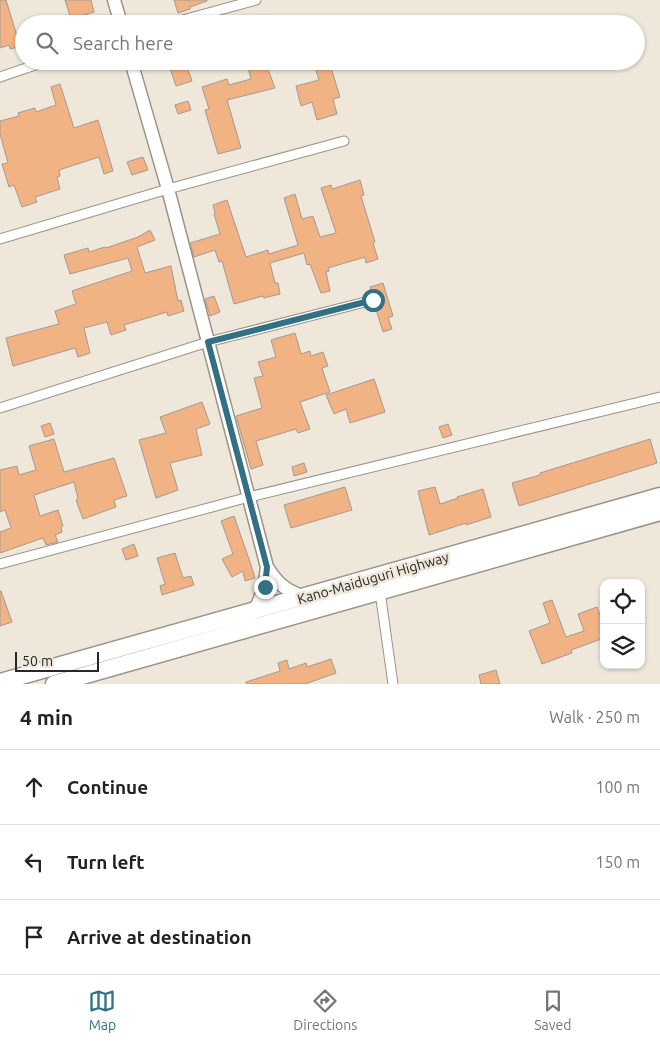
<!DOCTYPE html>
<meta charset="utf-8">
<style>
:root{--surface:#fff;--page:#f6f6f6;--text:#222;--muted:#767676;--line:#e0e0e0;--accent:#317085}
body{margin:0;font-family:Ubuntu,sans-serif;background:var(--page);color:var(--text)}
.controls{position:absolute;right:15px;bottom:15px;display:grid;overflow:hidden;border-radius:10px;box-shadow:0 1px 4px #0004}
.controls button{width:45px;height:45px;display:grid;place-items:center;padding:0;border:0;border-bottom:1px solid var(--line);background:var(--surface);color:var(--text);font:25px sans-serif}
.scale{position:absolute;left:15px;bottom:12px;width:84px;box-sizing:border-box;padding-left:5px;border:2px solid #282621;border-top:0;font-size:14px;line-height:18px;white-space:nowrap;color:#282621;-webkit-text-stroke:4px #eee7da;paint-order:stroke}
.stop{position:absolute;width:15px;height:15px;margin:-11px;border:4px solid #317085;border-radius:50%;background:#fff}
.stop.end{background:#317085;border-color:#fff;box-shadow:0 1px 5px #0008}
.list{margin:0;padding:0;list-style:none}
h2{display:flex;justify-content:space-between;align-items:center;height:65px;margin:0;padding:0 20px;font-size:21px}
h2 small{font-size:16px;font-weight:400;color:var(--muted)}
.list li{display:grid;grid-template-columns:32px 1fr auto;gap:15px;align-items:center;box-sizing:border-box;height:75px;padding:0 20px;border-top:1px solid var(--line)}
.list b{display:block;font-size:19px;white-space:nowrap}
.list em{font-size:16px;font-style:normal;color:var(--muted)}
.icon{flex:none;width:28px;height:28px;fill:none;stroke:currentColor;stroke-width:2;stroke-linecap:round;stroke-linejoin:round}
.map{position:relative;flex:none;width:660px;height:684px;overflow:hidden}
.search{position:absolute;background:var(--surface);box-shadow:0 1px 4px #0004;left:15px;right:15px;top:15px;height:55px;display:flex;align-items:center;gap:12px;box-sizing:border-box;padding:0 18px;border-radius:28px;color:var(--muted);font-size:19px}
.sheet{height:290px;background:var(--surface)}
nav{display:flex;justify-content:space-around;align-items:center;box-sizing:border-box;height:70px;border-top:1px solid var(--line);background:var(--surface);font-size:14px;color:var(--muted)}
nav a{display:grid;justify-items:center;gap:2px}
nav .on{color:var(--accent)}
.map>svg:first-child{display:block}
.building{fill:#f1b284;stroke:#a69991}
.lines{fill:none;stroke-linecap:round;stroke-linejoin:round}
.street-casing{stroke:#9a9487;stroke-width:11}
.secondary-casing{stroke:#9a9487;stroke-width:15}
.highway-casing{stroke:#9a9487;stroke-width:19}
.street{stroke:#fff;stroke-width:9}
.secondary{stroke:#fff;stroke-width:12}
.highway{stroke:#fff;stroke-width:16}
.route{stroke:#317085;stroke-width:6}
.labels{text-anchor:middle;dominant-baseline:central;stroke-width:5;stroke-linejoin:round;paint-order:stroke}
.street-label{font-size:14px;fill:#282621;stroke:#eee7da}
</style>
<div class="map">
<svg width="660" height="684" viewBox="0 0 660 684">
<rect width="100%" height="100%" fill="#eee7da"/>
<path class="building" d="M0,0h6l11,36 2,-1 3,11 -12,3 -1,-4 -9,3z
M65,0h26l3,12 -23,7z
M174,0h33v1l-17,6v2l-12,4z
M257,61h8l10,27 -48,12 14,48 -23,6 -13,-44 4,-1 -7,-22 25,-8 2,6 22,-6 -4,-15z
M313,61h16l11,36 -7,2 4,15 -20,6 -5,-18 -11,4 -5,-20 23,-6z
M186,63l6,18 -16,5 -6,-18z
M60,84l14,44 24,-8 15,51 -9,3 -5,-17 -40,13 1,6 -3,1 3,12 -25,8 2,5 -15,5 -8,-22 -5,2 -7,-23 6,-1 -8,-29v-13l19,-5 -1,-3 17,-5 1,4 20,-7 -5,-18z
M188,101l3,9 -13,4 -3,-9z
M143,157l5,13 -16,5 -5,-13z
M360,180l4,15 -3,1 14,46 -2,1 5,16 -12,4 -1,-6 -37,11 1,3 -3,1 4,19 -9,2 -11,-29 -3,1 -3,-12 -34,10 5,20h3l2,11 -16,4 -1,-2 -29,8 -12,-43 -3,1 -4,-12 -21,7 -4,-14 30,-9 -6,-20 1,-1 -2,-8 14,-5 19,57 22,-7 1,4 29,-9 -14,-47 11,-4 7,25 11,-3 7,21 16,-4 -15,-45 10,-3 1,4z
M150,230l5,10 -18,7 8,26 26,-7 7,35 3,-1 3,11 -16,5 -1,-4 -43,13 2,5 -15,5 -4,-13 -23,6 6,25 -12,4 -3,-9 -62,18 -7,-28 53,-14 -4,-13 21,-7 -4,-13 60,-20 -4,-13 -58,16 -6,-19 24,-7 1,4 16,-5 1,1 32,-11z
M383,283l10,33 -5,2 4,11 -9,3 -8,-26 4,-4v-4l-4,-4h-3l-2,-7z
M214,296l6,16 -10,4 -5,-17z
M295,333l6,21 9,-3 1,5 12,-4 5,14 -6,2 8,24 -30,10 10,27 -12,4 -2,-4 -40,12 7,24 -12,4 -15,-53 26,-8 -8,-30 9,-2 -5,-14 18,-5 -5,-17z
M374,379l11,33 -35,11 -4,-14 -12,5 -8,-19z
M202,402l8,22 -14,5 6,26 -32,8 8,27 -22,8 -17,-58 27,-7 -6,-16z
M50,423l4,11 -9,3 -4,-11z
M448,424l4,11 -9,3 -4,-11z
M54,439l10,33 50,-14 13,38 -13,4 2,7 -33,12 -7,-19 2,-1 -4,-17 -40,13 6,21 18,-6 5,16 -2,1 1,5 -7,3 3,7 -12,3 -3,-7 -43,15v-21l11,-4 -6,-18 -5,2v-42l17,-4 2,9 17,-5 -7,-24z
M650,439l7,24 -138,43 -7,-23 28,-8v-2z
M304,463l3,9 -13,4 -2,-9z
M345,487l7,23 -61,18 -7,-23z
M435,487l5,17 18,-6 -1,-1 26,-8 8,28 -25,8v-2l-37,12 -11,-44z
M234,516l18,52 3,10 -10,3 -2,-10 -11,6 -10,-18 11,-5 -12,-33z
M134,544l4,12 -12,4 -4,-11z
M175,553l8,25 8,-2 3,9 -32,10 -2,-9 5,-2 -8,-26z
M0,591h1l11,31 -12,4z
M552,600l14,37 18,-6 -6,-17 19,-7 7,18v13l-33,12 1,3 -30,11 -13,-33 21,-8 -7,-20z
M331,659l5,14 -31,11h-59v-2l34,-11 -2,-8 9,-3 2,9 17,-6 1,4z
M496,670l4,14h-19l-2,-9z"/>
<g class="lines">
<g class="street-casing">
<path id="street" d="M168,24l88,-24
M0,77l47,-16
M0,239l168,-50 176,-48
M0,408l208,-66 165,-42
M0,564l249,-67 411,-100
M380,592l13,92"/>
</g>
<g class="secondary-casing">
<path id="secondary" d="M114,0l7,24
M131,61l37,128 99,378c11,17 18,23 37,30
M253,612c10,-15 12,-28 14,-45"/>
</g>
<g class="highway-casing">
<path id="highway" d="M0,682l660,-186
M54,684l606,-172"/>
</g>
<use href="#street" class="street"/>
<use href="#secondary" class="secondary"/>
<use href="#highway" class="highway"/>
</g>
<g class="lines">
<path class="route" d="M265,587l2,-20 -59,-225 165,-42"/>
</g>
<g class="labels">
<g class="street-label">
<text transform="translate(373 578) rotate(-16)">Kano-Maiduguri Highway</text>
</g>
</g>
</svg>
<div class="controls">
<button><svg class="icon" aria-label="locate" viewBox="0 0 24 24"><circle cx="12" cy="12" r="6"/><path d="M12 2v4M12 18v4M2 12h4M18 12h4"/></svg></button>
<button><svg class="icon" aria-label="layers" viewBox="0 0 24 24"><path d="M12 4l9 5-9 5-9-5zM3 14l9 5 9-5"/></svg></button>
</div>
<div class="scale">50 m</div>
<div class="stop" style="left:373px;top:300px"></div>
<div class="stop end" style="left:265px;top:587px"></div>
<div class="search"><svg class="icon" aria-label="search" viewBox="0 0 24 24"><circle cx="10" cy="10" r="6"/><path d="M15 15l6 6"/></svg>Search here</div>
</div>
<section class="sheet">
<h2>4 min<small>Walk · 250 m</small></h2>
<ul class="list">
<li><svg class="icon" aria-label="ahead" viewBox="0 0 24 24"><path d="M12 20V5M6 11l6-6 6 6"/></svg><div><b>Continue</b></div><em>100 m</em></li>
<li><svg class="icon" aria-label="left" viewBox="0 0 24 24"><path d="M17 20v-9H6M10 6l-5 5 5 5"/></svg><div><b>Turn left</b></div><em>150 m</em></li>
<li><svg class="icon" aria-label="arrive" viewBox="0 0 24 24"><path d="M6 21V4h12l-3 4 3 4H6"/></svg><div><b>Arrive at destination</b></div></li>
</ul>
</section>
<nav>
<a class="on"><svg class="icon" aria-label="map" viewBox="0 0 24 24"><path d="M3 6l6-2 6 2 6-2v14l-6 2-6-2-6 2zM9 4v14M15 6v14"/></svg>Map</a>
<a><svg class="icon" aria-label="directions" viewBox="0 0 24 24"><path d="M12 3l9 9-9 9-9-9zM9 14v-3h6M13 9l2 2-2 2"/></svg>Directions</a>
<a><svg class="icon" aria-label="saved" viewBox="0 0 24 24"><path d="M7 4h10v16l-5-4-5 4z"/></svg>Saved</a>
</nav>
